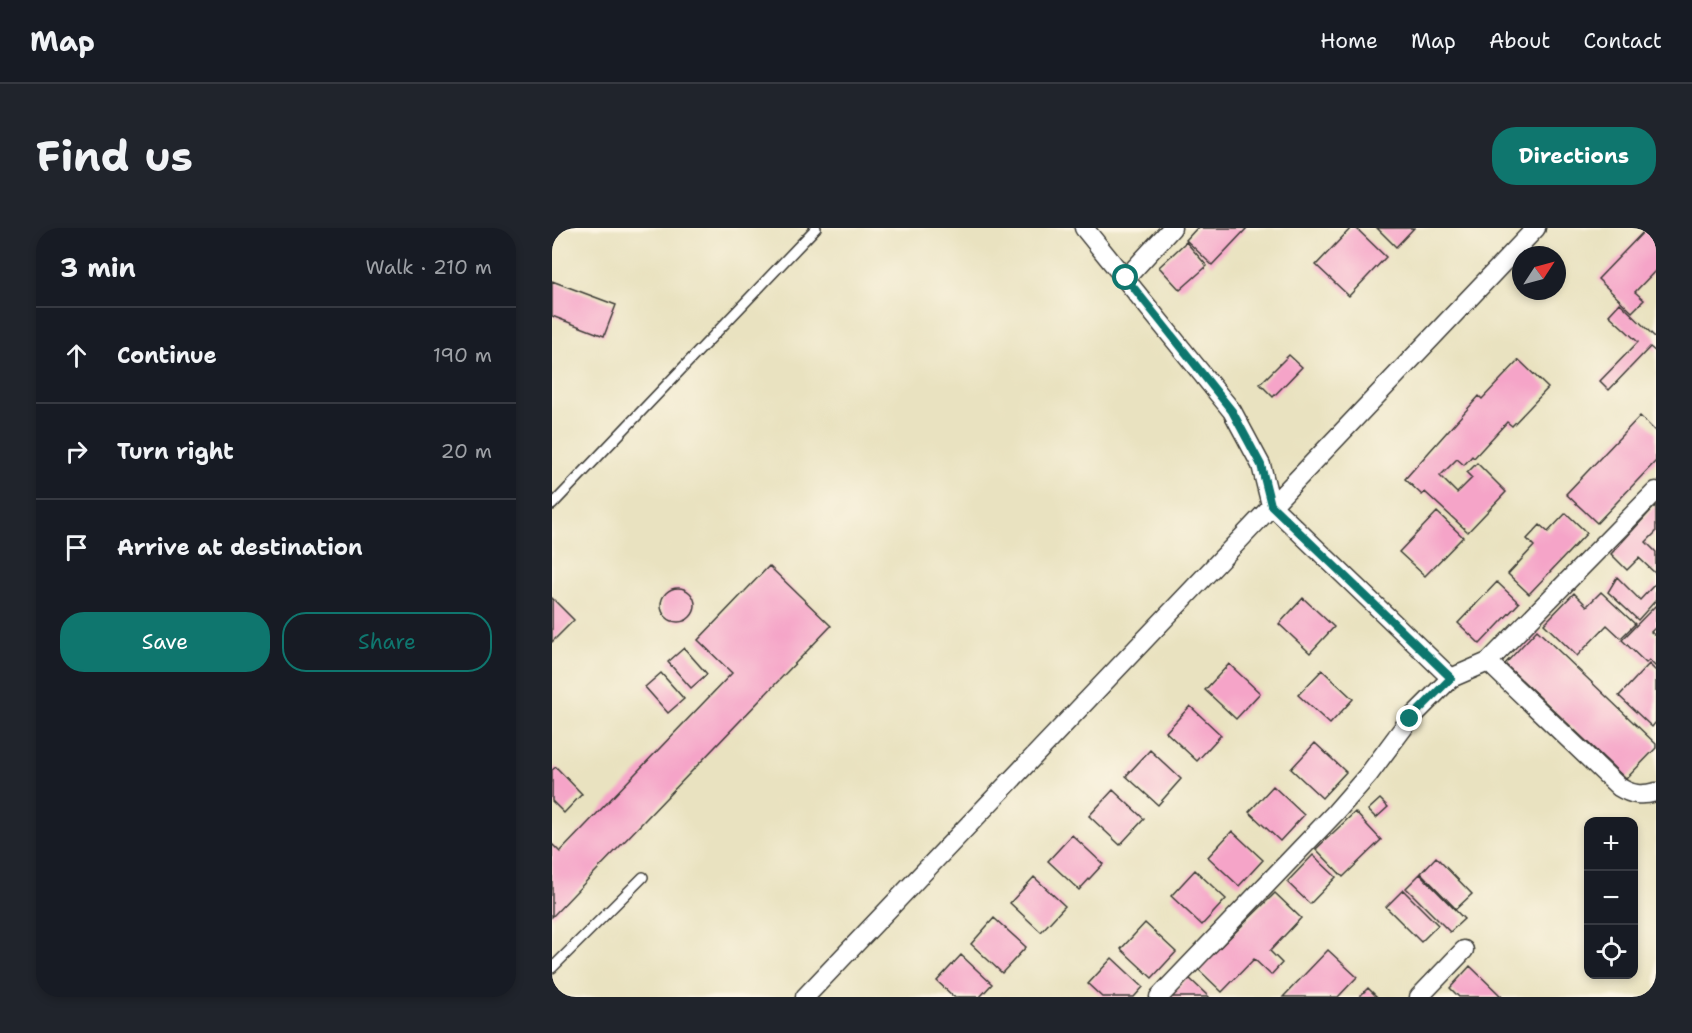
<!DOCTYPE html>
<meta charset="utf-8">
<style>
:root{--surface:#171b24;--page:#20242c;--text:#f1f3f6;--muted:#9ea1a6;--line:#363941;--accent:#0f766e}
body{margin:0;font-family:"Shantell Sans",sans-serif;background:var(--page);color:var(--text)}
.controls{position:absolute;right:18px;bottom:18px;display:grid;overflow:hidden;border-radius:12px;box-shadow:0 3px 9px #0003}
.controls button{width:54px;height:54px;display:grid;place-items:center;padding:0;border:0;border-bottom:2px solid var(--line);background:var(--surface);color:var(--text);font:30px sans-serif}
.compass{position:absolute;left:960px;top:18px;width:54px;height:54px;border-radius:50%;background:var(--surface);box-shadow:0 3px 9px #0003;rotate:54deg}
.stop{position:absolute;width:18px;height:18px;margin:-14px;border:4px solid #0f766e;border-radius:50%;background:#fff}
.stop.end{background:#0f766e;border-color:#fff;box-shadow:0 2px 6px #0008}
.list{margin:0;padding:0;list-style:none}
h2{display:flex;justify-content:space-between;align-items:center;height:78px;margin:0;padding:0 24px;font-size:26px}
h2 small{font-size:20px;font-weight:400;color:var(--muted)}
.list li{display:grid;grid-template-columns:39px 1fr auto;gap:18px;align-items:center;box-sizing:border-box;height:96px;padding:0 24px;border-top:2px solid var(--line)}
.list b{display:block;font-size:22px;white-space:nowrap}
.list em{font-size:20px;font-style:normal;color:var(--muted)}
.actions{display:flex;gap:12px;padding:18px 24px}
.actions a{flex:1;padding:14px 0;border:2px solid var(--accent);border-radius:24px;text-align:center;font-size:21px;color:var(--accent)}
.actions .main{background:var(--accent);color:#fff}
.icon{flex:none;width:33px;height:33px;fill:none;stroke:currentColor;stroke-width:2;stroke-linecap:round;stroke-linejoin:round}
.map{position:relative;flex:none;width:1104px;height:769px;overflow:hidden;border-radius:24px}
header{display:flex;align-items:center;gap:36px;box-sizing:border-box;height:84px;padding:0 30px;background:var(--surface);border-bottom:2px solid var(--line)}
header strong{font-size:28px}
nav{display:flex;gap:33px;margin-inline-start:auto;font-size:21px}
.intro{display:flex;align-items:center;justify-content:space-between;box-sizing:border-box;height:144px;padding:0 36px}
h1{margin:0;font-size:42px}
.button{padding:15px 27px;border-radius:24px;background:var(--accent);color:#fff;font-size:21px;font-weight:700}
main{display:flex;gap:36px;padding:0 36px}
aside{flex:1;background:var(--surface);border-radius:24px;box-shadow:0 3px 9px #0003}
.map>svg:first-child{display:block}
.building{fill:#f5a4c8}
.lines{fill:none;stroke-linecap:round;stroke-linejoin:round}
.lane-casing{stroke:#3b3a35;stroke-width:12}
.street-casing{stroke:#3b3a35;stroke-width:21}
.lane{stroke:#fff;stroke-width:9}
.street{stroke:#fff;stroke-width:18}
.route{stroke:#0f766e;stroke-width:8}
</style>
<header>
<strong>Map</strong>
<nav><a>Home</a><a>Map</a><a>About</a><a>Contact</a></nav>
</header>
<div class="intro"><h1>Find us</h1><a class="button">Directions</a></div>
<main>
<aside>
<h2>3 min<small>Walk · 210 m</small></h2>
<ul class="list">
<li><svg class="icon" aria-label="ahead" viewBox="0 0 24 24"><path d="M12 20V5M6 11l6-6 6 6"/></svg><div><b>Continue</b></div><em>190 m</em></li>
<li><svg class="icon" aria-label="right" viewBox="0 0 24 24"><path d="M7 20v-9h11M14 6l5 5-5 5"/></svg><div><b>Turn right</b></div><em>20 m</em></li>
<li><svg class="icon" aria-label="arrive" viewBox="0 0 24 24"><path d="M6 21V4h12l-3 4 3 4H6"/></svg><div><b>Arrive at destination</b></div></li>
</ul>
<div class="actions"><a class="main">Save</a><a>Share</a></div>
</aside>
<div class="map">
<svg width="1104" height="769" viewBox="0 0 1104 769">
<rect width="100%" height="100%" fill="#fcf5e5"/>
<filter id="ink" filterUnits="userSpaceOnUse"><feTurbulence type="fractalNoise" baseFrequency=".0167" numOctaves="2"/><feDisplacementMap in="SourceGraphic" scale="12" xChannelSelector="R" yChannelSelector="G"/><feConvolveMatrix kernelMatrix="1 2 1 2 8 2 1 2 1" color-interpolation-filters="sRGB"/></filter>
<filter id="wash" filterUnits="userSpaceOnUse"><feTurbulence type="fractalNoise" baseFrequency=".008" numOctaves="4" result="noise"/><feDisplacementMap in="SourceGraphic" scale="24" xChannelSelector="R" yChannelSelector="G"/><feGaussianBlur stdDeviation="1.35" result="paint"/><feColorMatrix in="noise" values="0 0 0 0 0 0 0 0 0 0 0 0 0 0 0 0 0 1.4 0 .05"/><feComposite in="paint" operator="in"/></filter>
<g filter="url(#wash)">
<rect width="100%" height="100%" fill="#e9e2c0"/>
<g id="blocks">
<path class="building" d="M645,0h50l-35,37 -26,-25z
M799,0h5l30,29 -37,39 -33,-31z
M825,0h37l-18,19z
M1095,0h9v42l-21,22 9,8 -12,12 -34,-33z
M634,14l21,24 -27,24 -21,-23z
M0,53l64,24 -12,31 -52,-20z
M1068,75l36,35v14l-6,-5 -41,43 -9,-9 38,-39 -29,-27z
M737,127l13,12 -29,30 -13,-13z
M967,132l29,28 -36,38 -5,-4 -33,36 -2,-2 -8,9 -7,-6 -17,17 17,17 15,-15 -5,-5 10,-10 29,29 -38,40 -43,-40 -3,3 -17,-16 74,-83 3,3z
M1088,188l16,16v29l-59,62 -31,-29z
M1104,277v27l-10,10 10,10v22l-17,-16 -12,12 -16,-16z
M885,284l26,25 -38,39 -26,-24z
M1014,285l21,20 -58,61 -21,-20 26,-28 -7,-7 13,-14 8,7z
M217,338l62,60 -279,291v-73l8,8 172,-179 -34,-33z
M1065,349l23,23 16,-17v17l-18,20 -30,-28z
M945,354l22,21 -39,41 -22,-21z
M109 377a17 17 0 1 1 34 0a17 17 0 1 1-34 0Z
M1049,364l34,32 -14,14 -14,-13 -30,31 -33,-32 30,-31 13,13z
M0,370l22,22 -22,22z
M751,370l31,29 -24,26 -31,-29z
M1104,377v22l-5,5 5,4v31l-7,-7 -3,3 -24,-23z
M985,402l119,114v4l-30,31 -121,-115z
M132,420l23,26 -16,14 -23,-26z
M677,436l31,29 -24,26 -31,-29z
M1097,436l7,7v51l-4,5 -33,-31z
M770,442l31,29 -23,25 -32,-29z
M109,445l23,26 -16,14 -23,-26z
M638,478l31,29 -24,26 -31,-29z
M763,515l31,29 -24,26 -31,-29z
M598,522l31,29 -23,26 -32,-29z
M4,539l26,27 -18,19 -12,-12v-31z
M721,558l31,29 -24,26 -31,-29z
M561,562l31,29 -24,26 -31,-29z
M828,571l8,8 -12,11 -8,-8z
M803,584l26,28 -38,37 -27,-28z
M680,603l31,29 -24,26 -31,-29z
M520,607l31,29 -24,26 -31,-29z
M761,627l23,22 -26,27 -23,-22z
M884,629l36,37 -16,15 -35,-36z
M643,642l31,29 -24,26 -31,-29z
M868,646l44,45 -14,13 -44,-44z
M482,649l31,29 -24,26 -31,-29z
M851,662l35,35 -17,17 -35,-35z
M723,665l26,25 -31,33 12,12 -11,12 -17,-16 -32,33 -24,-23z
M442,690l32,29 -24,26 -31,-29z
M593,695l31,29 -24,26 -31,-29z
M776,722l29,27 -19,20h-55z
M409,727l31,29 -12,13h-26l-17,-16z
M560,730l31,29 -9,10h-32l-14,-13z
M918,738l32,31h-43l-9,-9z
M636,749l21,20h-40z
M816,760l9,9h-18z"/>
</g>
</g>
<g filter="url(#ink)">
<use href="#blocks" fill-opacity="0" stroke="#3b3a35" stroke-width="1.5"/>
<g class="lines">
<g class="lane-casing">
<path id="lane" d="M0,277l264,-277
M0,740l91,-91"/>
</g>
<g class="street-casing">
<path id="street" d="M532,0l148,183 29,54 10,40 180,173
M574,50l46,-50
M936,434l131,125c13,8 22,9 37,5
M253,769l731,-769
M607,769l176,-184 34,-39 41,-55 41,-41 37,-16 168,-171
M867,769l45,-47"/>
</g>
<use href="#lane" class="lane"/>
<use href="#street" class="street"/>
</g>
</g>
<g class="lines" filter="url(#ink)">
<path class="route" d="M574,50l106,133 29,54 10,40 180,173 -41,41"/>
</g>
</svg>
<div class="controls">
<button>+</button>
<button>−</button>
<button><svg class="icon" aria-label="locate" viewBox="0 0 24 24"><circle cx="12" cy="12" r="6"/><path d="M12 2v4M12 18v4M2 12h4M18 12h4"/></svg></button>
</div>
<svg class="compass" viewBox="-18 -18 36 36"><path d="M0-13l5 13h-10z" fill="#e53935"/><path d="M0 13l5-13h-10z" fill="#9ea1a6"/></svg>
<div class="stop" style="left:574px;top:50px"></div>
<div class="stop end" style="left:858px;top:491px"></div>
</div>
</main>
